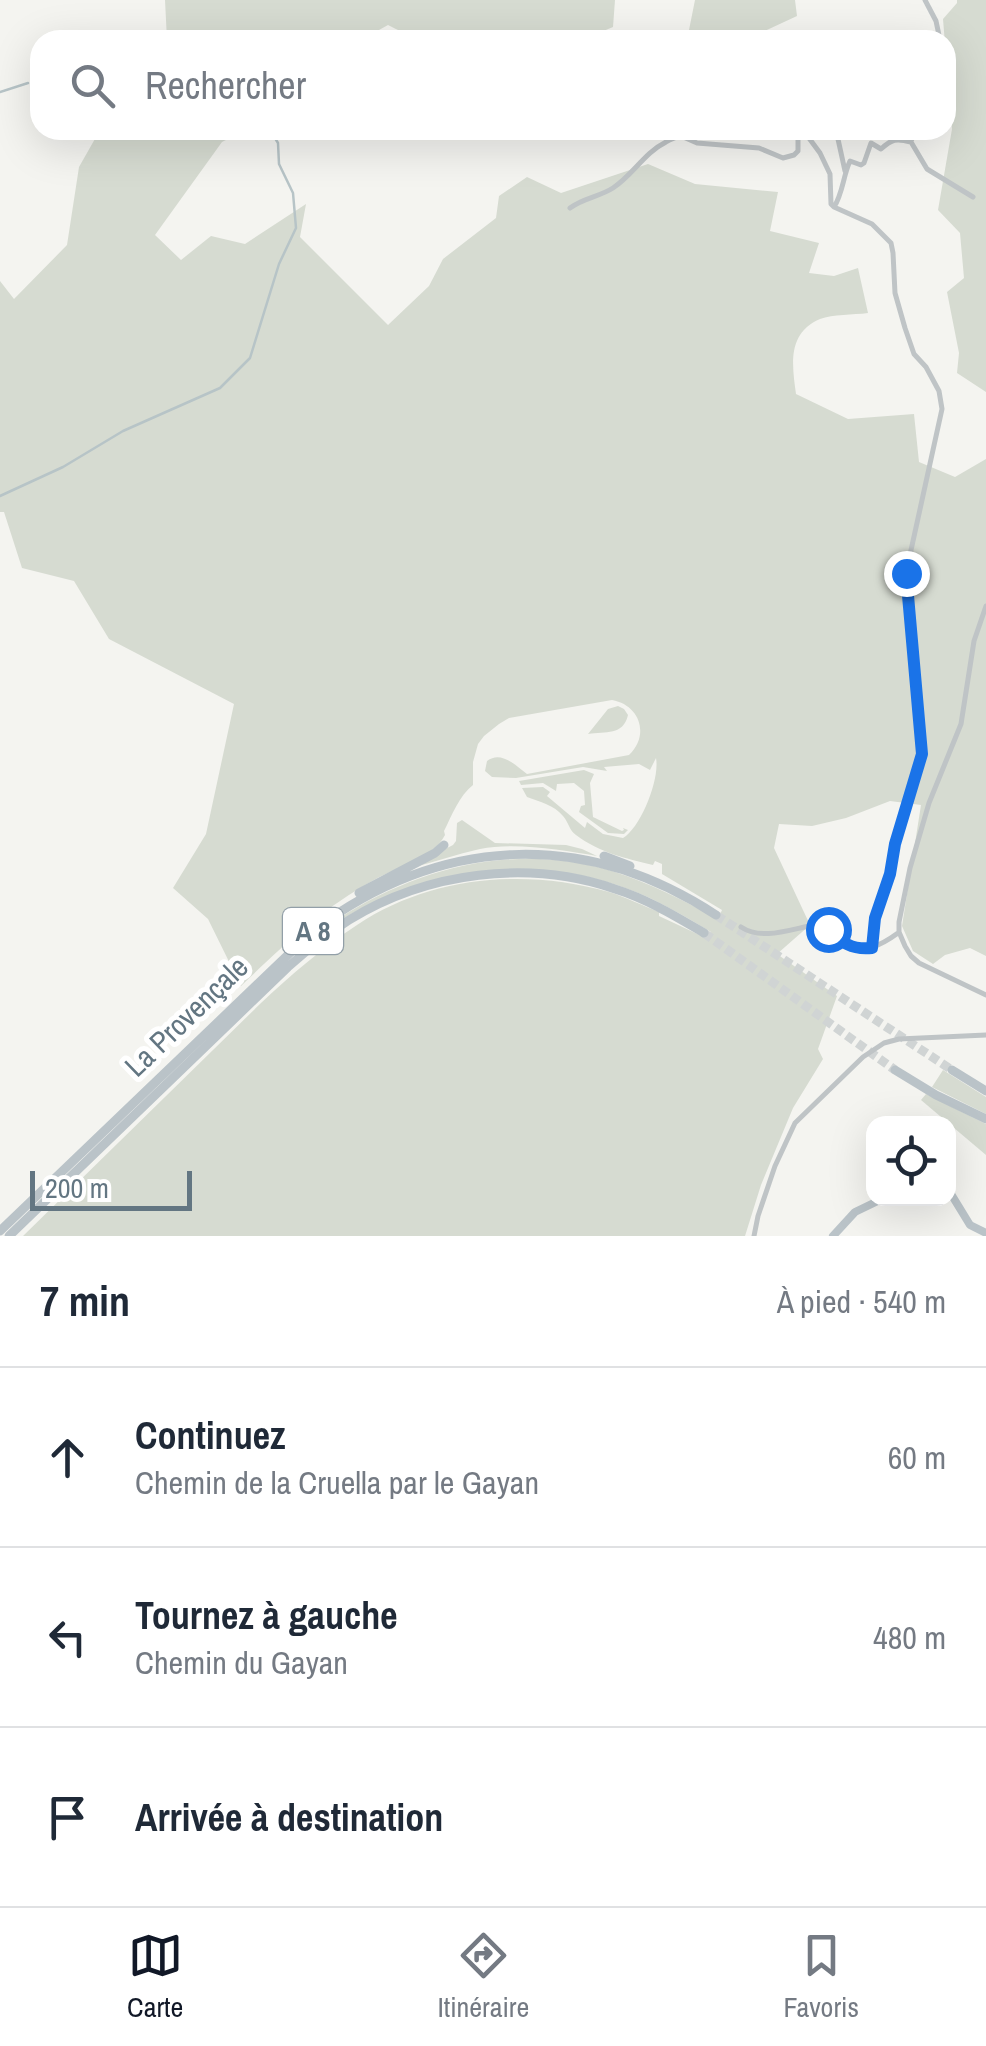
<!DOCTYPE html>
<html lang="fr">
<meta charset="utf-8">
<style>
:root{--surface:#fff;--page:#f2f2f3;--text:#1f2937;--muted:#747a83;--line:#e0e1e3;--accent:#111827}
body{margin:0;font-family:"Archivo Narrow",sans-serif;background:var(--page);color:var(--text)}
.controls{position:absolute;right:30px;bottom:30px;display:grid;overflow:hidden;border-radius:20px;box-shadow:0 10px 40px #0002}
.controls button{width:90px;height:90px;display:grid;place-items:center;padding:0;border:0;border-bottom:2px solid var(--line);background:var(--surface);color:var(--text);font:50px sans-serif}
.scale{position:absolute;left:30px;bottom:25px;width:162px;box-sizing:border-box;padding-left:10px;border:5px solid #637682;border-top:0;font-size:28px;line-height:35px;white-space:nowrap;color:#637682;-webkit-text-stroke:8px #fff;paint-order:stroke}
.stop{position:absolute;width:30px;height:30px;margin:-22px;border:8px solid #1a73e8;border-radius:50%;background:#fff}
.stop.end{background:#1a73e8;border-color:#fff;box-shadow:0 2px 10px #0008}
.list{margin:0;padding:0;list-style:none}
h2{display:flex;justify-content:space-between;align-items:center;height:130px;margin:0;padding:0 40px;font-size:42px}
h2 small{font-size:32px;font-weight:400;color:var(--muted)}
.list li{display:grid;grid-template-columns:65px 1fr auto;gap:30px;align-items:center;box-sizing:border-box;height:180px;padding:0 40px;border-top:2px solid var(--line)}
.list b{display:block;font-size:38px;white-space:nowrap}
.list p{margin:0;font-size:32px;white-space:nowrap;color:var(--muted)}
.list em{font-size:32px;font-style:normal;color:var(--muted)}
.icon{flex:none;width:55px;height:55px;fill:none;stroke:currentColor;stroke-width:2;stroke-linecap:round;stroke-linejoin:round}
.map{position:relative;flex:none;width:986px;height:1236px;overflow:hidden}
.search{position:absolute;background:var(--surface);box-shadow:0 10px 40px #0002;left:30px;right:30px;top:30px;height:110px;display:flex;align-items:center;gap:25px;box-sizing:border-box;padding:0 35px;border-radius:30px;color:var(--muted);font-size:38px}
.sheet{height:670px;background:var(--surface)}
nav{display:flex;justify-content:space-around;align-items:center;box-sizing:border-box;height:140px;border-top:2px solid var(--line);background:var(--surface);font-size:28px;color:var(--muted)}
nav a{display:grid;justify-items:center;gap:5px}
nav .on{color:var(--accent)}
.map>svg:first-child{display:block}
.green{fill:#d6dbd1}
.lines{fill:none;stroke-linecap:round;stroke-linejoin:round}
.stream{stroke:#b7c4c7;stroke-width:2.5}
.highway-tunnel{stroke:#d0d4d4;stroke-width:9;stroke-dasharray:9 4.5;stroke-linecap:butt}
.minor{stroke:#bfc4c6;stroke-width:5}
.major{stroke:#bac3c8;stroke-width:8}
.highway{stroke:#bac3c8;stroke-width:9}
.route{stroke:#1a73e8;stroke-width:12}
.labels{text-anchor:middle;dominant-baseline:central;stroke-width:10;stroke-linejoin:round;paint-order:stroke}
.shield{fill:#fff;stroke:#929fa8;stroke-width:2.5}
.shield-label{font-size:28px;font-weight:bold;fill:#637682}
.street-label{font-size:30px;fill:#637682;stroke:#fff}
</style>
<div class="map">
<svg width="986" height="1236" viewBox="0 0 986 1236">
<rect width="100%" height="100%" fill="#f4f4f0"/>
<path class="green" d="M165,0h450l-2,27 -31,13h-101l-11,-8c-30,16 -54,8 -82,-7l-27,15h-194z
M695,0h100l2,16 -52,24h-58z
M957,0h29v392l-29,-19 2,-20 -12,-61 17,-14 -4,-45 -22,-23 14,-81 -9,-110 14,-16z
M100,130h145l-23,12 -67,93 26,25 30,-24 34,8 61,-40 -6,33 88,88 41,-39 14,-27 53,-41 3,-22 28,-19 34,16 87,-29 47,20 83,8 -8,39 49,12 -10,30 25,3 24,-8 10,45c-15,2 -35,1 -48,6 -33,14 -28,46 -24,75l52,25 66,-5 5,48 36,15 31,-18v497l-16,-8 -25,7 -12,9 -20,-13 -11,-25 19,-121 -31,-4 -44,17 -34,8 -33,-2 -5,24 36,77 -33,29 60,42 -19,53 5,10 -30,49 -32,77 -16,51h-722l238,-233c30,-28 61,-55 96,-78 73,-49 168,-57 252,-33 17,5 34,14 50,20v4l47,22 5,-6c-27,-16 -53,-32 -83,-43 -96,-36 -202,-21 -289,32l-1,-2c80,-52 180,-77 274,-48 38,12 71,29 106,48l4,-9 -60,-36v-10l-7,-3 -2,4c-28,-7 -53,-12 -77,-30 -7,-5 -7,-12 -13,-19 -9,-11 -23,-14 -36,-19l-5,-9 21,-1 7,5 -3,4 38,32 2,-6 16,12 20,4c18,-11 37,-59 33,-80l-6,12 -11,-6 -35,3 3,4 -24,-4 -67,11 -24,-1 -7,-6 2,-10c14,-11 28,4 40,13l102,-19c21,-20 11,-50 -17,-55l-103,18 -10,6 -15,12 -6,8 -5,18v23c-14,11 -21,30 -29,46l1,4c-12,24 -48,32 -71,45 -54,30 -89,64 -133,106l-33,-67 -35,-31 33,-54 28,-130 -125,-65 -35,-58 -52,-13 -18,-56h-4v-231l14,18 53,-54 12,-78z
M618,706l6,3 4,6c-5,21 -22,16 -40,19l20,-25z
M584,770l10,4 -4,9 3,34 29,14 2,-1 -1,-2 5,2 -4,4 -16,-1 -29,-21 2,-6 4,-1 -1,-14 -10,-8 -17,1 -1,7 -13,-8 -22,2 -2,-4z
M462,820l33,23 71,2 16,4 15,7c-34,-6 -82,-14 -117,-7 -23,5 -46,13 -69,19l-1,-1 43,-22 3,-4 1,-18z
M943,1070l43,27v17l-54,-27z
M926,1094l60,30v31l-65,-55z"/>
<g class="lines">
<path class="stream" d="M224,33l5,7
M0,92l28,-9
M0,496l63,-29 60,-36 97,-43 30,-30 29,-94 17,-36 -3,-35 -14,-29 -1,-21 -8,-13"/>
<path class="highway-tunnel" d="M716,915l236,155
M704,933l191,137"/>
<path class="minor" d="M925,0l11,21 4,19
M946,107v14
M803,130l17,23 10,21 1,30 3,3 38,17 19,19 2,10 2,40 10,35 9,26 12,13 13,24 3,18 -36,164 16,181 -15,54 -7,18 -13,59 -12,33 -3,30
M836,130l9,41
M681,136l16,7 62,5 24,10 11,-3 4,-4v-16l2,-5
M911,141l3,-6 25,-5
M834,207c9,-14 9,-31 16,-46l11,4 3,-2 7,-20 10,6c11,-10 15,-11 30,-7l16,27 46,28
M570,208c13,-10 29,-11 43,-20 20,-13 31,-35 53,-46 8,-5 13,-4 20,-12
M986,606l-12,35 -13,83 -32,79 -19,65 -11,54v10l6,14 6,10 8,7 67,32
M741,927c21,14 50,2 73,-2 14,2 17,10 28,18 19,14 41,1 56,-10
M754,1236l4,-20 17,-50 20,-43 68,-66 21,-14 15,-4 87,-4"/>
<path class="major" d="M948,1189l22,36 16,8
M833,1236l22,-24 29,-14"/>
<path class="highway" d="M604,856l26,10
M359,893l76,-40 9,-8
M895,1070l41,25 50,24
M952,1070l34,21
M0,1231l314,-301c126,-94 269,-102 402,-15
M9,1236l279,-269c19,-17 39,-33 61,-47 78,-48 179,-61 266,-31 32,10 60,27 89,44"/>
</g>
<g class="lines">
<path class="route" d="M828,929c15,14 23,21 44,19l3,-30 15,-44 5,-30 27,-90 -16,-181"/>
</g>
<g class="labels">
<rect class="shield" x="283" y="908" width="60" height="46" rx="8"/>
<g class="shield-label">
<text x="313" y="931">A 8</text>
</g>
<g class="street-label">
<text transform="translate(186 1016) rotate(-44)">La Provençale</text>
</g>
</g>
</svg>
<div class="controls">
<button><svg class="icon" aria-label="locate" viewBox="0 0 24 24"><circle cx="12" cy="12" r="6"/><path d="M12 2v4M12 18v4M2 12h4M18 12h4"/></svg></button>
</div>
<div class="scale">200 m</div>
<div class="stop" style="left:828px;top:929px"></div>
<div class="stop end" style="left:906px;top:573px"></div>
<div class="search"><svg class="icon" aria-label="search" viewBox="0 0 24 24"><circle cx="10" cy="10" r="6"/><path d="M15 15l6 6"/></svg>Rechercher</div>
</div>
<section class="sheet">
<h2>7 min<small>À pied · 540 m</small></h2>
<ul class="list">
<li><svg class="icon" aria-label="ahead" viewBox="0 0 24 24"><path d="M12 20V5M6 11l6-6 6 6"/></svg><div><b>Continuez</b><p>Chemin de la Cruella par le Gayan</p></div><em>60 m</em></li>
<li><svg class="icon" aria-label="left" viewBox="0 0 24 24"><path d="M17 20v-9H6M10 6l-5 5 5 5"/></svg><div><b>Tournez à gauche</b><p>Chemin du Gayan</p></div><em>480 m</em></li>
<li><svg class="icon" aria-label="arrive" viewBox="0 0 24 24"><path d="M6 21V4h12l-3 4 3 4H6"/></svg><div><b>Arrivée à destination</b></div></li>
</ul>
</section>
<nav>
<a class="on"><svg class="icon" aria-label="map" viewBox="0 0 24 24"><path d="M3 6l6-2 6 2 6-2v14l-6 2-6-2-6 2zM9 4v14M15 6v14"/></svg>Carte</a>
<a><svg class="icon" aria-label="directions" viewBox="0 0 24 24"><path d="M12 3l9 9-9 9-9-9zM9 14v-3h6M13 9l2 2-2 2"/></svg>Itinéraire</a>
<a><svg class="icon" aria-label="saved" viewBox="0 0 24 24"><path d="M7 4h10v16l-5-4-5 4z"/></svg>Favoris</a>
</nav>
